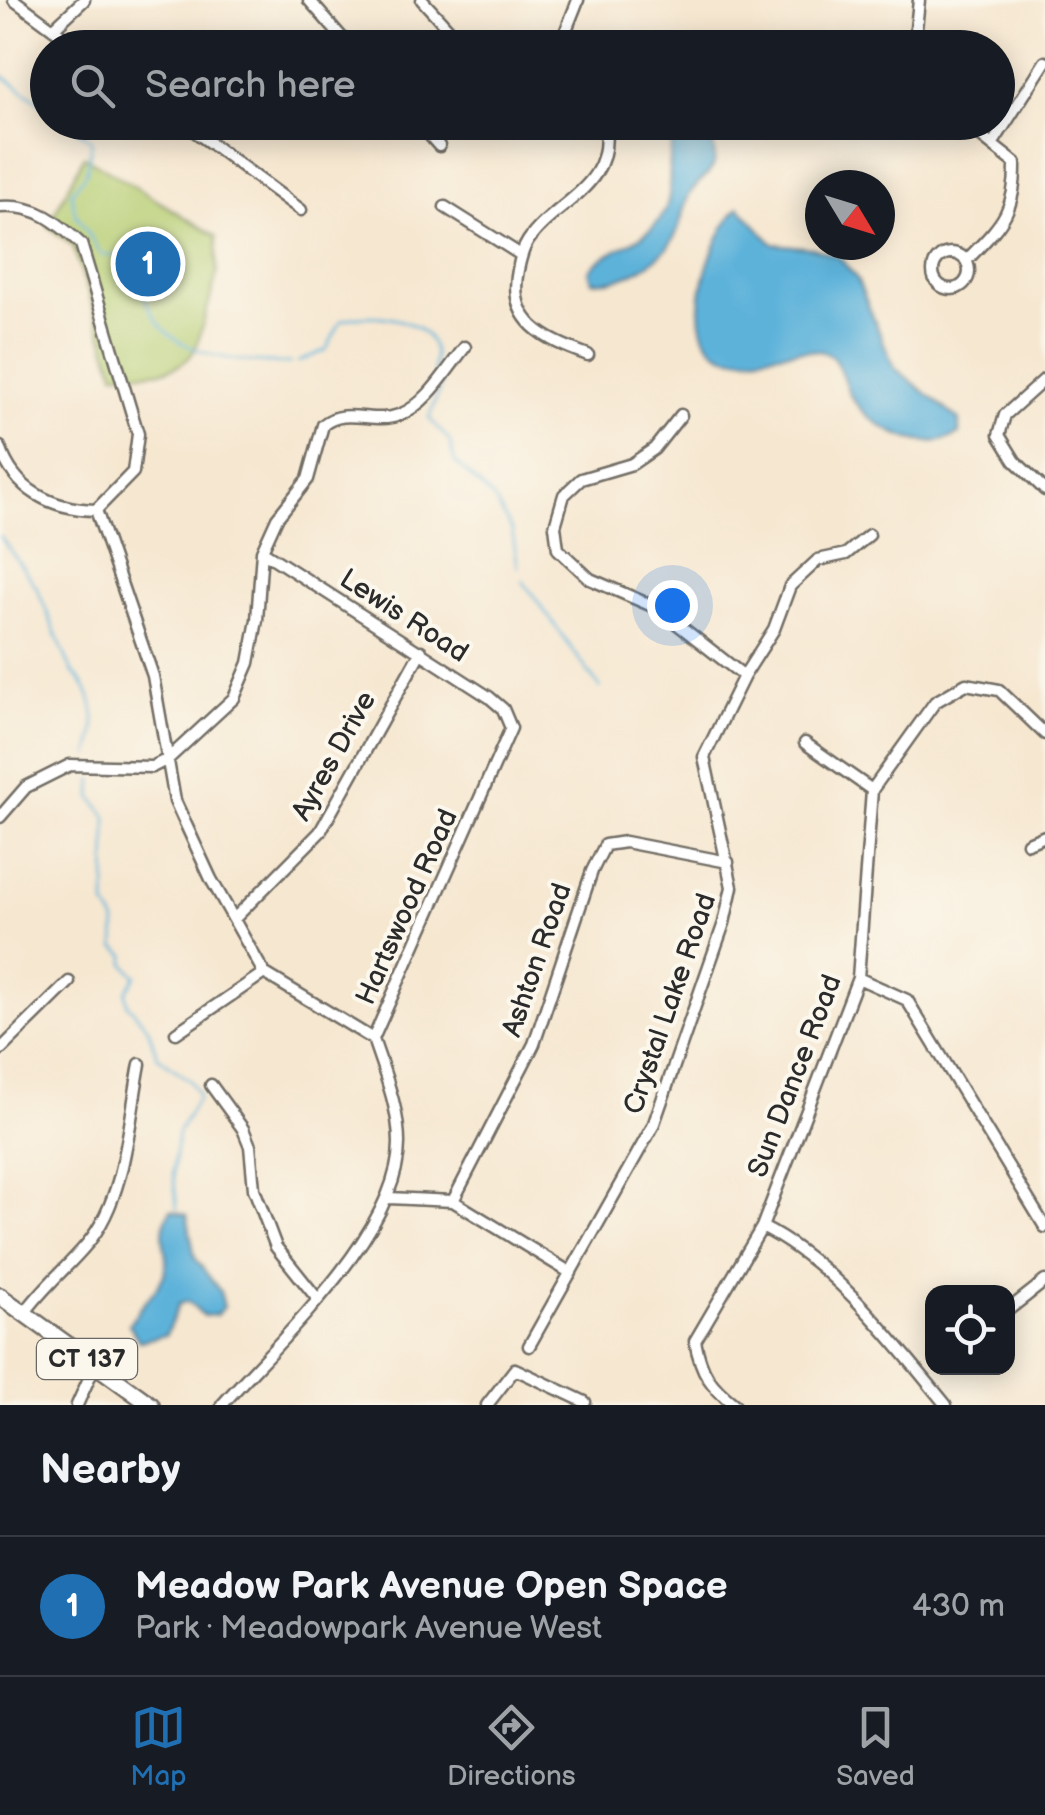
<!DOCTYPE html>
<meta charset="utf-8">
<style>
:root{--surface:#171b24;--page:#242831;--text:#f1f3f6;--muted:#9ea1a6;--line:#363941;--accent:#1f6fb2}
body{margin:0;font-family:"Balsamiq Sans",sans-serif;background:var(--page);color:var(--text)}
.controls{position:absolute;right:30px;bottom:30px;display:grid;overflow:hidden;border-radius:20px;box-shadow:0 5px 25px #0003}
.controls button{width:90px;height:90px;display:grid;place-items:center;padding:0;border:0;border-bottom:2px solid var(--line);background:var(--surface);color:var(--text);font:50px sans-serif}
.compass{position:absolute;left:805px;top:170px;width:90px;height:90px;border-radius:50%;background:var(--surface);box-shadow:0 5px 25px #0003;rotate:128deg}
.you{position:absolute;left:672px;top:605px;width:35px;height:35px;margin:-25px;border:8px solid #fff;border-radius:50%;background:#1a73e8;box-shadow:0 0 0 15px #1a73e833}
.badge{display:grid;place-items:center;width:65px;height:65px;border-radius:50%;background:var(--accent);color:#fff;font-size:32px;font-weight:700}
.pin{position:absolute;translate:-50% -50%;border:5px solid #fff;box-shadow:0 2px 10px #0006}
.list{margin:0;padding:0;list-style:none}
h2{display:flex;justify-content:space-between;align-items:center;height:130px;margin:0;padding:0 40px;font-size:42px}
h2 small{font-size:32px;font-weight:400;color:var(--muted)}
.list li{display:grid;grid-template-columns:65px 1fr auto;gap:30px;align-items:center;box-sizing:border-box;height:140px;padding:0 40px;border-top:2px solid var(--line)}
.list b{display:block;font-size:38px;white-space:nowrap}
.list p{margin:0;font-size:32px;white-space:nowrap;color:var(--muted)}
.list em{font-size:32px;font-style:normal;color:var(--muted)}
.icon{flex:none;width:55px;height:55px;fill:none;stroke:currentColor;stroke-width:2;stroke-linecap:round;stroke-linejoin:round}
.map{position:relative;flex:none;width:1045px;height:1405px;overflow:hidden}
.search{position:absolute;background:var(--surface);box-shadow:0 5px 25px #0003;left:30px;right:30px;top:30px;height:110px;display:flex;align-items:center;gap:25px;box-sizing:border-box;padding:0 35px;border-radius:55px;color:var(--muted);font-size:38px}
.sheet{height:270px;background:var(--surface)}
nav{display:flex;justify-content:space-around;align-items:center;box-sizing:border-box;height:140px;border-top:2px solid var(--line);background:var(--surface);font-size:28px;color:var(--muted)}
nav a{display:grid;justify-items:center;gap:5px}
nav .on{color:var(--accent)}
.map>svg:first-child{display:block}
.green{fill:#b6cd72;stroke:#707c4e;stroke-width:2.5}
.water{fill:#5db2da;stroke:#446e82;stroke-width:2.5}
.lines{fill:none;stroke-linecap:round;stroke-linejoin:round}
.stream{stroke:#5db2da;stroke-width:2.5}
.minor-casing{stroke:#726d65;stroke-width:15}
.primary-casing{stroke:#726d65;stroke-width:20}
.minor{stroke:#fff;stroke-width:10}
.primary{stroke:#fff;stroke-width:15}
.labels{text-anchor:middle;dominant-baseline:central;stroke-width:8;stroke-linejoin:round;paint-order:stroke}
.shield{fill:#fbf7ec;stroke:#696865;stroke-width:2.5}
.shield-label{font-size:25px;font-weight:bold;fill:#2b2b2b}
.street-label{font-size:28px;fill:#2b2b2b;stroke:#fbf7ec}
</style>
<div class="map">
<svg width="1045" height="1405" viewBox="0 0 1045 1405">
<rect width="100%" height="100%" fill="#fbf7ec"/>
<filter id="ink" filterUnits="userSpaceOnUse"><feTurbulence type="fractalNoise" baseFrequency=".01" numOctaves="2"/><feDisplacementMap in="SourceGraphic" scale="20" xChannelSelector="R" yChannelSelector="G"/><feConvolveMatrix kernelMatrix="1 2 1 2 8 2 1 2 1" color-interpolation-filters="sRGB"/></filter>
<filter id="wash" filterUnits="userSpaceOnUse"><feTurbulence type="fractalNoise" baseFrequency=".0048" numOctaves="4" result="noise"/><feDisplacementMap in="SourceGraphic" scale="40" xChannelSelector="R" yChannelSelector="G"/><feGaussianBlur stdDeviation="2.25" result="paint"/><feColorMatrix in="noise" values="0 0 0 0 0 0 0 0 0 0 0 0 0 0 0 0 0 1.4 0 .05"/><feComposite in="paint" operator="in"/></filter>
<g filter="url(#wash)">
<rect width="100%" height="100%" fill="#f6e7d0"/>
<path class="green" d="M84,156l132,80 1,38 -20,71c-14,33 -52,27 -82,28l-42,-127 -25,-20z"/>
<path class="water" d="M689,131l21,6c15,39 -9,35 -22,60 -5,11 -6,25 -12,37 -13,27 -54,51 -84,47l-3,-10c18,-23 52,-26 71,-52 20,-28 0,-59 18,-85z
M739,207l34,37 40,4 26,9 18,22 37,88 65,53v14c-35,21 -86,-5 -107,-36 -8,-12 -10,-32 -20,-41 -19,-18 -80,7 -106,-1 -52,-18 -14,-123 13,-149z
M171,1210l16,5 8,43 25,33 4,16 -8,8 -12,1 -16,-15 -9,3 -13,31 -27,6 -10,-16c9,-17 24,-30 33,-46 13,-26 -10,-41 9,-69z"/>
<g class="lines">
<path class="stream" d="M0,74l48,34
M67,122l25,19 -6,32 -15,20 4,20 26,41 27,4c12,22 17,51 35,70 27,30 89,36 127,35
M298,362l28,-12 15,-29c26,-10 75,-5 90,21 6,11 2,21 3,32
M442,382l-13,36 20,22 6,22 39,37 18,32 6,36
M0,536l37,52 35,84c24,20 27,54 17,83
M523,581l77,107
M93,779l-1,18 15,20 -1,89 10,16 -1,25 10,8v9l11,12 -10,16 2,13 20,23 9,28 33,25 9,15 -21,36 -5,40 4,36"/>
</g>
</g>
<g filter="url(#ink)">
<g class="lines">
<g class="minor-casing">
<path id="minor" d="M14,0l65,48
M309,0l42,48
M422,0l31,34 28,14
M53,29l31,-29
M559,48l19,-48
M914,48l5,-48
M182,122l119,88
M418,122l21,24
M963,122l52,41c1,51 -16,63 -49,98
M993,143l52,-81
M0,207c36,-3 56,14 81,37l57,190 -5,38 -37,38
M445,207l76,48
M933 271a18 18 0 1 1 36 0a18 18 0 1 1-36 0Z
M588,355c-44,-16 -81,-33 -70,-85 2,-10 4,-20 10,-29 28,-41 89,-54 76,-119
M1045,379l-40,36 -6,20 16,26 30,29
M681,415l-27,34 -22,15 -51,15 -17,16 -9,31 3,23 32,30 67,29 87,68
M0,447c14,43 51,62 96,63
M96,510l57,166 22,125 36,78 53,94 109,66
M805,743l67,47
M0,817l26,-30 44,-22 82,2 16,-8 66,-61 15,-35 8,-43 5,-69 15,-33 31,-39 15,-54c22,-19 51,0 76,-10 28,-10 48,-46 66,-68
M1028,843l17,-7
M235,918l85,-86 101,-181
M858,978l49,22 138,227
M176,1033l88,-60
M0,1050l69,-68
M211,1085l32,44 7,17 4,43 22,58 40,50
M389,1198l64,3 118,72
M453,1201l81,-157 58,-173 13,-26 20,-3 103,20
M762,1227c73,37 132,115 184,178
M1008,1310l37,-29
M24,1314c19,-27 43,-46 63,-70 39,-46 42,-124 53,-180
M529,1346l124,-220 71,-203 8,-36 -28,-130 40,-81 30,-47 16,-43 28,-26 28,-6 23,-19
M77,1405l18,-40
M222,1405c58,-66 177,-173 177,-262 0,-35 -15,-71 -26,-104l138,-311 -8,-19 -14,-12 -227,-146
M487,1405l28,-36 70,33
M735,1405c-25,-19 -34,-33 -40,-64l67,-114 96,-249 14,-188 63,-88 31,-18 33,6 46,44"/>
</g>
<g class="primary-casing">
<path id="primary" d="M0,1296l151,109"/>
</g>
<use href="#minor" class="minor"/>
<use href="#primary" class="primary"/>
</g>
</g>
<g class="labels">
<rect class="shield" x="37" y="1339" width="100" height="40" rx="8"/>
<g class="shield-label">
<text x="87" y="1359">CT 137</text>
</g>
<g class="street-label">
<text transform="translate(404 616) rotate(33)">Lewis Road</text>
<text transform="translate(334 756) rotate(-61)">Ayres Drive</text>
<text transform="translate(407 907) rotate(-66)">Hartswood Road</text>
<text transform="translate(537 960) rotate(-71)">Ashton Road</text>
<text transform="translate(670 1004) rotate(-71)">Crystal Lake Road</text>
<text transform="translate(795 1076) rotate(-69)">Sun Dance Road</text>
</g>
</g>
</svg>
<div class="controls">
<button><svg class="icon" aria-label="locate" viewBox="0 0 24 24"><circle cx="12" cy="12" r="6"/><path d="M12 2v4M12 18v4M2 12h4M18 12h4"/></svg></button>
</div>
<svg class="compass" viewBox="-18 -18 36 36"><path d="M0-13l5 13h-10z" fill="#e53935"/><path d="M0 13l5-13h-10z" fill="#9ea1a6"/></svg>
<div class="you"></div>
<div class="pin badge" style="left:148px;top:264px">1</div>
<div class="search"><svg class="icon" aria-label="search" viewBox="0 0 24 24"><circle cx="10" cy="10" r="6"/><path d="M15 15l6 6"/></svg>Search here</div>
</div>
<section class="sheet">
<h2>Nearby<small></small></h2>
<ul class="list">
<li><span class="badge">1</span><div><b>Meadow Park Avenue Open Space</b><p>Park · Meadowpark Avenue West</p></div><em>430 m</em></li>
</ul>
</section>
<nav>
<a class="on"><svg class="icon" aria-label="map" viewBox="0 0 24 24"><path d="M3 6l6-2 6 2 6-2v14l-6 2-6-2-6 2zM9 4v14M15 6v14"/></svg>Map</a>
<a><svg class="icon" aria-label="directions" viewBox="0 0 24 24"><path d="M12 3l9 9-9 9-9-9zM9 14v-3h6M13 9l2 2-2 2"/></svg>Directions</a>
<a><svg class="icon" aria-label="saved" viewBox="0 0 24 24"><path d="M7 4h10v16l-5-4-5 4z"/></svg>Saved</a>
</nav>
